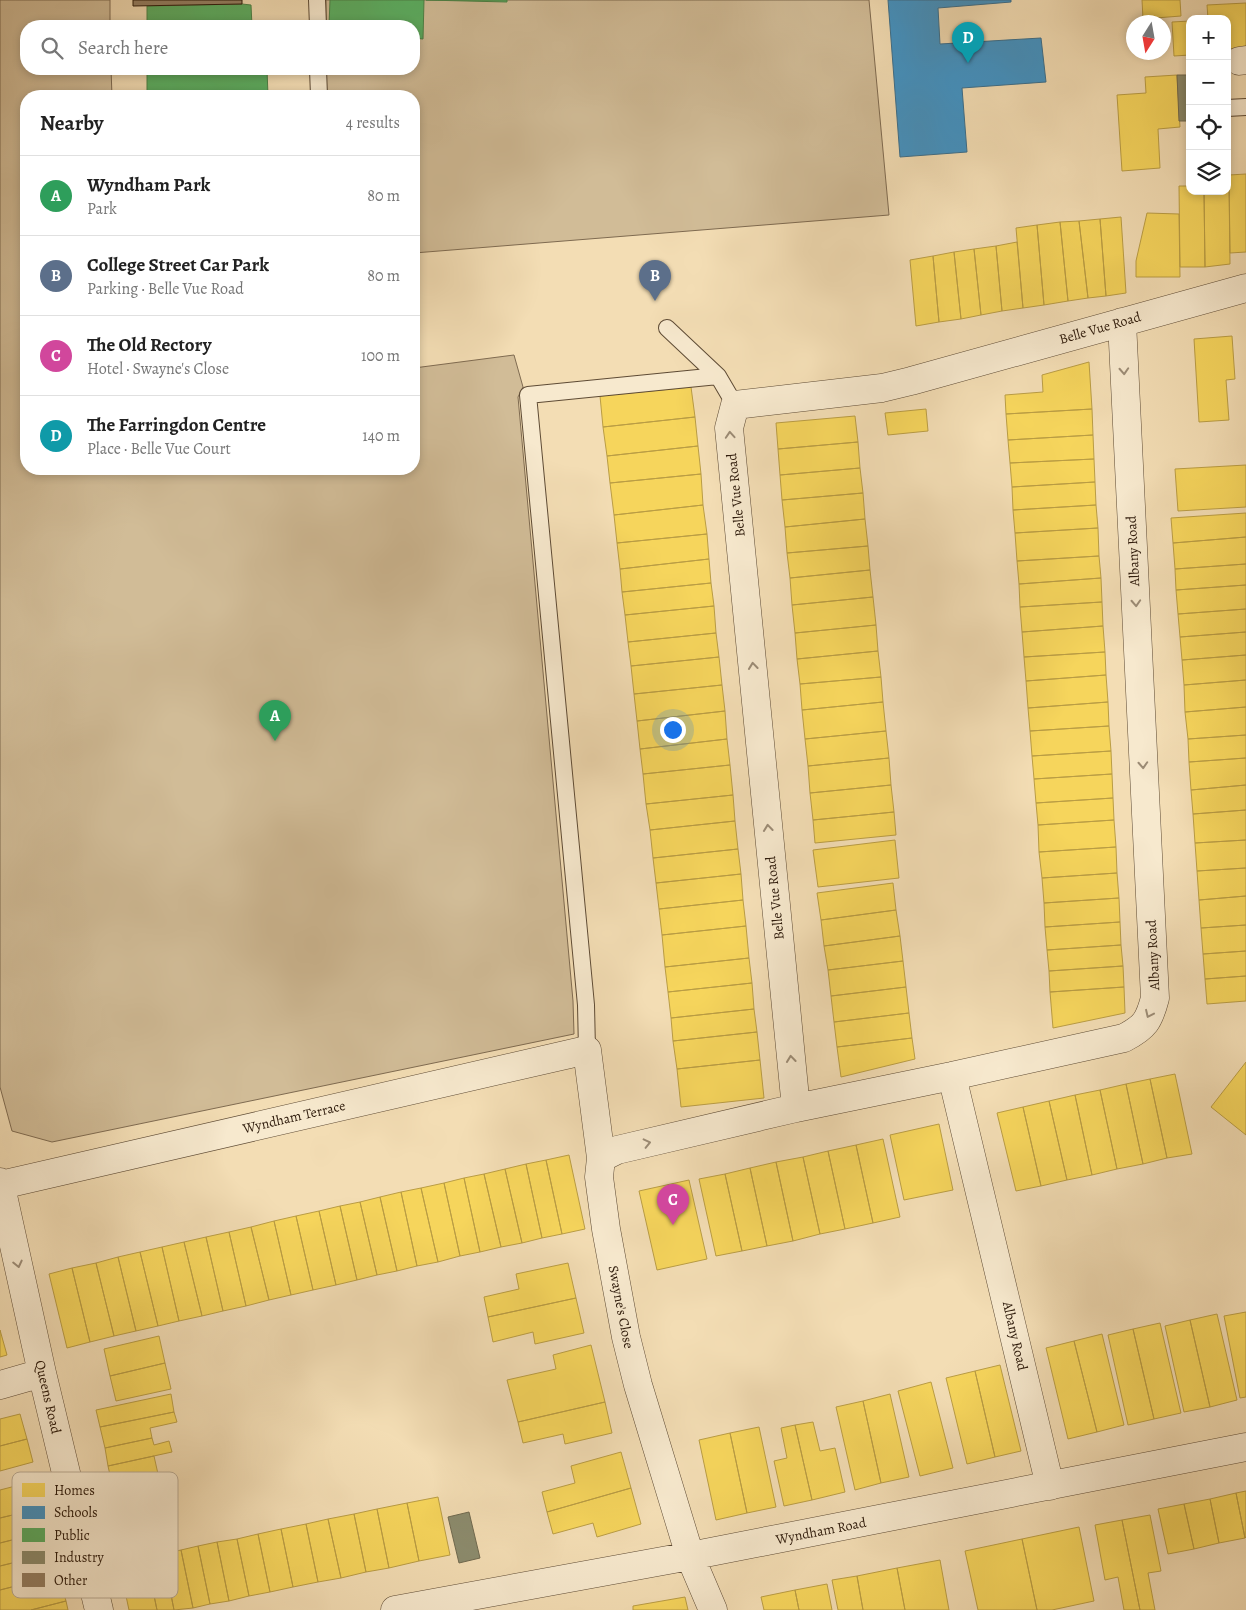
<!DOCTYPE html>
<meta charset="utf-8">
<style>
:root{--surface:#fff;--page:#f6f6f6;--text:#222;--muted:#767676;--line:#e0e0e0;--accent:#b45309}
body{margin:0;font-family:Alegreya,serif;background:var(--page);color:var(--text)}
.controls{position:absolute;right:15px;top:15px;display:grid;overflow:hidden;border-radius:10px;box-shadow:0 2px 8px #0003}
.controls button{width:45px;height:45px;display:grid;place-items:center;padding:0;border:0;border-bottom:1px solid var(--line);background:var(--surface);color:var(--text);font:25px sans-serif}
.compass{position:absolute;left:1126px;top:15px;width:45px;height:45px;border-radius:50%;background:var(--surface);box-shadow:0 2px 8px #0003;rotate:191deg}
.you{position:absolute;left:672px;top:729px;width:18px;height:18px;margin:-12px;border:4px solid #fff;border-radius:50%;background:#1a73e8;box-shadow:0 0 0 8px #1a73e833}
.badge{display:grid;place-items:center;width:32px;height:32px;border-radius:50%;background:var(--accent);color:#fff;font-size:16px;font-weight:700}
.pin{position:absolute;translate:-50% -41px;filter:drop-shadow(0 1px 2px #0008)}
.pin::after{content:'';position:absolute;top:26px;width:18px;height:15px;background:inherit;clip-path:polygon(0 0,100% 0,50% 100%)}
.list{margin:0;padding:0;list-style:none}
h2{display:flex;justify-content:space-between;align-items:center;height:65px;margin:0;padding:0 20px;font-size:21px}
h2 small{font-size:16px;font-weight:400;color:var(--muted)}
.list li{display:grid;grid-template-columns:32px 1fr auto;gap:15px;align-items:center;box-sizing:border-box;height:80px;padding:0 20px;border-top:1px solid var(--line)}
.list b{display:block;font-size:19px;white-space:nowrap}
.list p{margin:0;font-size:16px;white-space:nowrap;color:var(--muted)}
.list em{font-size:16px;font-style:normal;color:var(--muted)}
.icon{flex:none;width:28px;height:28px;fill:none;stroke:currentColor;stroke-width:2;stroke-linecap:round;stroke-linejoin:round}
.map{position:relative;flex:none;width:1246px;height:1610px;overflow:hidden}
.search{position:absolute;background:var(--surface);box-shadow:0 2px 8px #0003;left:20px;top:20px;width:400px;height:55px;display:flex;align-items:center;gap:12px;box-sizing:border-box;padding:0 18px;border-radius:20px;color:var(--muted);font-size:19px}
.panel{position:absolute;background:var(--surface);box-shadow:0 2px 8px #0003;left:20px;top:90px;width:400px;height:385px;border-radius:20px}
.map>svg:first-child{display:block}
.green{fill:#d1bc97;stroke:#7f6b51}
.homes{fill:#f6d55c;stroke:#ba9d44}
.schools{fill:#4393c3;stroke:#3c6f8c}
.public{fill:#5aae61;stroke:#4c8247}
.industry{fill:#8c8c6e;stroke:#706a50}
.building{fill:#947f63;stroke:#2d1a0b}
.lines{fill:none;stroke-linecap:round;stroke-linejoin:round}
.service-casing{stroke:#5e4b35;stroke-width:18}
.minor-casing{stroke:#5e4b35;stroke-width:29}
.service{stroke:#f7e9ce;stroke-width:16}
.minor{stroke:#f7e9ce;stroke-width:28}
.oneway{stroke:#9c8c76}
.labels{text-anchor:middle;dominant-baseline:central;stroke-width:5;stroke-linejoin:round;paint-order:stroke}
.street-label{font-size:14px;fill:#2d1a0b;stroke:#f7e9ce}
.key{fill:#f7e9ce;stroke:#baab94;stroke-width:1}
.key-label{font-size:14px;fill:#2d1a0b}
</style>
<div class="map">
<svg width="1246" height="1610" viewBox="0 0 1246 1610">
<rect width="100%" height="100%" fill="#f3ddb4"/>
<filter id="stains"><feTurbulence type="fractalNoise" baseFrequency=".004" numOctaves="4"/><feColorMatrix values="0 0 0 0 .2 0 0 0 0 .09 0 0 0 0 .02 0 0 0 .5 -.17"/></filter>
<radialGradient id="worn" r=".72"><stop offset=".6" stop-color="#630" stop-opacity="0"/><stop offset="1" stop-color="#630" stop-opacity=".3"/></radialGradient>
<path class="green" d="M0,0h110v26h-84v43h85l1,27h-86v373h388v-101l100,-13 9,32 -5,10 55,604 1,33 -522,108 -40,-11 -12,-44z
M326,0h543l20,215 -475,38v-157h-88v-27h88v-43h-88z"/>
<path class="homes" d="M1142,0h38l1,16 -38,3z
M1246,3v49l-19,1v-34h-19l-1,-14z
M1190,21v34l-16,1 -2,-34z
M1177,75l3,52 -22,2 2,39 -38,3 -5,-76 29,-2 -1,-16z
M1246,174v78l-16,1 -1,-78z
M1227,184h2l1,80 -25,3 -1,-76h23z
M1179,186h11v5h14l1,76h-25z
M1147,213l32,1 1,63h-44v-16z
M1121,217l5,76 -20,3 -6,-77z
M1100,219l6,77 -18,2 -9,-77z
M1079,221l9,77 -20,3 -8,-79z
M1060,222l8,79 -24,4 -7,-80z
M1037,225l7,80 -21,3 -7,-80z
M1017,242l6,66 -21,3 -6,-65z
M996,246l6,65 -21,4 -7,-66z
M974,249l7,66 -20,4 -7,-67z
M954,252l7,67 -22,3 -6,-66z
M933,256l6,66 -23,4 -6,-66z
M1232,336l3,43 -9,1 3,40 -30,2 -5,-83z
M1089,362l3,47 -86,5 -1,-19 38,-3 -1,-17z
M691,387l4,30 -92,10 -3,-31z
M926,409l2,22 -40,4 -3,-22z
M1092,409l1,26 -85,5 -2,-26z
M855,416l3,26 -80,7 -2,-26z
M695,417l3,29 -91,10 -4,-29z
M1093,435l1,24 -84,4 -2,-23z
M858,442l2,26 -80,7 -2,-26z
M698,446l3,28 -91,9 -3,-27z
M1094,459l1,23 -83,5 -2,-24z
M1246,465v42l-68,4 -3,-42z
M860,468l3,25 -81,7 -2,-25z
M701,474l2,31 -89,10 -4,-32z
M1095,482l1,23 -83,5 -1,-23z
M863,493l2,26 -80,8 -3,-27z
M703,505l4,29 -90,9 -3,-28z
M1096,505l2,23 -83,5 -2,-23z
M1246,513v24l-73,6 -2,-25z
M865,519l3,27 -81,7 -2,-26z
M1098,528l1,28 -82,5 -2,-28z
M707,534l2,25 -89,10 -3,-26z
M1246,537v27l-71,5 -2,-26z
M868,546l2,24 -80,8 -3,-25z
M1099,556l2,22 -82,6 -2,-23z
M709,559l2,24 -89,9 -2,-23z
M1246,564v21l-70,5 -1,-21z
M870,570l3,27 -81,8 -2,-27z
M1101,578l1,24 -82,5 -1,-23z
M711,583l3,23 -89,9 -3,-23z
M1246,585v24l-68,5 -2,-24z
M873,597l3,28 -81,8 -3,-28z
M1102,602l1,24 -81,6 -2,-25z
M714,606l2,27 -88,9 -3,-27z
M1246,609v23l-66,5 -2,-23z
M876,625l2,26 -81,8 -2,-26z
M1103,626l2,26 -81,5 -2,-25z
M1246,632v23l-64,5 -2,-23z
M716,633l3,24 -88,9 -3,-24z
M878,651l3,26 -81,7 -3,-25z
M1105,652l1,23 -80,6 -2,-24z
M1246,655v25l-62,5 -2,-25z
M719,657l3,28 -88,9 -3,-28z
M1106,675l2,27 -80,6 -2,-27z
M881,677l2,25 -81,8 -2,-26z
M1246,680v27l-61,5 -1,-27z
M722,685l3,26 -88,10 -3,-27z
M883,702l3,29 -81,8 -3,-29z
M1108,702l1,24 -79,5 -2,-23z
M1246,707v28l-58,4 -3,-27z
M725,711l2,28 -87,10 -3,-28z
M1109,726l2,25 -79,5 -2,-25z
M886,731l3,27 -81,8 -3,-27z
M1246,735v23l-57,4 -1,-23z
M727,739l3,26 -87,9 -3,-25z
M1111,751l1,23 -78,5 -2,-23z
M889,758l2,27 -81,8 -2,-27z
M1246,758v27l-55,5 -2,-28z
M730,765l3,30 -87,9 -3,-30z
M1112,774l1,24 -77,5 -2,-24z
M891,785l3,27 -81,8 -3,-27z
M1246,785v25l-53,4 -2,-24z
M733,795l2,26 -85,9 -4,-26z
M1113,798l1,22 -76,5 -2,-22z
M1246,810v30l-51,3 -2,-29z
M894,812l2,23 -81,8 -2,-23z
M1114,820l2,27 -77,5 -1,-27z
M735,821l3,28 -85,9 -3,-28z
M895,840l4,38 -81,9 -5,-37z
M1246,840v28l-49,3 -2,-28z
M1116,847l1,26 -75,5 -3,-26z
M738,849l3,25 -85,9 -3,-25z
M1246,868v28l-47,4 -2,-29z
M1117,873l2,25 -75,5 -2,-25z
M741,874l2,26 -84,9 -3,-26z
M893,883l3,27 -75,10 -4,-27z
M1246,896v29l-45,3 -2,-28z
M1119,898l1,24 -75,5 -1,-24z
M743,900l3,26 -84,9 -3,-26z
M896,910l4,26 -76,10 -3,-26z
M1120,922l1,23 -74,5 -2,-23z
M1246,925v26l-43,3 -2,-26z
M746,926l3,32 -84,9 -3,-32z
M900,936l3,25 -75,9 -4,-24z
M1121,945l2,21 -74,5 -2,-21z
M1246,951v25l-41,3 -2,-25z
M749,958l3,25 -84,9 -3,-25z
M903,961l3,26 -75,9 -3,-26z
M1123,966l1,21 -74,5 -1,-21z
M1246,976v25l-39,3 -2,-25z
M752,983l2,26 -83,9 -3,-26z
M906,987l3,26 -75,9 -3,-26z
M1124,987l1,26 -72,15 -3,-36z
M754,1009l3,23 -84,9 -2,-23z
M909,1013l3,25 -75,9 -3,-25z
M757,1032l3,28 -83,9 -4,-28z
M912,1038l3,21 -74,18 -4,-30z
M760,1060l4,38 -83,9 -4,-38z
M1246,1062v73l-35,-28z
M1175,1074l17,80 -25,4 -17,-79z
M1150,1079l17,79 -24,6 -17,-80z
M1126,1084l17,80 -26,5 -17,-79z
M1100,1090l17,79 -25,6 -17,-80z
M1075,1095l17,80 -25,5 -18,-79z
M1049,1101l18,79 -26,6 -18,-79z
M1023,1107l18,79 -25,5 -19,-78z
M939,1124l14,66 -49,10 -14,-65z
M883,1139l17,78 -27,6 -17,-78z
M856,1145l17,78 -28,6 -17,-78z
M828,1151l17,78 -25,5 -17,-77z
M569,1155l16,74 -23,5 -16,-74z
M803,1157l17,77 -27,7 -17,-79z
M546,1160l16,74 -20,4 -16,-74z
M776,1162l17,79 -26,5 -17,-78z
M526,1164l16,74 -20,5 -17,-74z
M750,1168l17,78 -25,5 -17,-77z
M505,1169l17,74 -21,4 -17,-73z
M484,1174l17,73 -21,5 -16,-74z
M725,1174l17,77 -26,5 -17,-77z
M464,1178l16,74 -20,4 -16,-73z
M689,1180l18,79 -50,11 -18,-79z
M444,1183l16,73 -22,6 -17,-74z
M421,1188l17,74 -21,4 -16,-74z
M401,1192l16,74 -20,5 -17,-74z
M380,1197l17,74 -20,4 -17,-73z
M360,1202l17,73 -20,5 -17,-74z
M340,1206l17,74 -21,5 -17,-74z
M319,1211l17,74 -23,5 -17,-74z
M296,1216l17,74 -22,5 -17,-74z
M274,1221l17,74 -22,5 -18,-73z
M251,1227l18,73 -23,6 -17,-74z
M229,1232l17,74 -23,5 -17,-74z
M206,1237l17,74 -21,5 -18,-74z
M184,1242l18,74 -23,5 -17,-74z
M162,1247l17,74 -21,5 -18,-74z
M140,1252l18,74 -22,5 -18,-74z
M118,1257l18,74 -22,5 -18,-73z
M96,1263l18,73 -24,6 -18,-74z
M568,1263l8,35 -88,19 -4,-20 35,-8 -3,-15z
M72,1268l18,74 -23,6 -18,-74z
M576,1298l8,35 -49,11 -2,-12 -40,10 -5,-25z
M1246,1312v85l-6,1 -16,-82z
M1217,1314l20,86 -27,7 -20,-87z
M1190,1320l20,87 -26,5 -19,-86z
M1160,1323l21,90 -27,6 -21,-90z
M1133,1329l21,90 -26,6 -20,-90z
M0,1330l7,25 -7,2z
M1102,1334l22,91 -27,7 -23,-91z
M159,1336l6,27 -55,13 -6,-27z
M1074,1341l23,91 -29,7 -22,-91z
M591,1345l14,57 -87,20 -11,-42 49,-11 -3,-14z
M165,1363l6,26 -55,12 -6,-25z
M1000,1365l21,86 -26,6 -20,-86z
M975,1371l20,86 -28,7 -21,-86z
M931,1382l22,86 -33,8 -22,-85z
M171,1394l3,18 -74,15 -4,-17z
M890,1394l19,83 -28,6 -18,-82z
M863,1401l18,82 -26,7 -19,-83z
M605,1402l7,31 -47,11 -2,-10 -40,9 -5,-21z
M174,1412l3,10 -27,6 2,10 -47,10 -5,-21z
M20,1414l7,25 -27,7v-27z
M813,1422l7,29 15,-3 10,44 -33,8 -17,-75z
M795,1425l17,75 -28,6 -10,-45 13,-3 -6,-30z
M759,1427l17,80 -29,6 -17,-80z
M730,1433l17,80 -31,7 -17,-80z
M152,1438l2,7 15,-4 3,11 -64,14 -3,-18z
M27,1439l6,23 -33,9v-25z
M621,1452l10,36 -84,24 -5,-20 33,-9 -4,-17z
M154,1456l4,18 -46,10 -4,-18z
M35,1481l7,27 -42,10v-28z
M631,1488l10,36 -44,13 -4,-14 -40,11 -6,-22z
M1246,1491v46l-1,1 -9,-45z
M1236,1493l9,45 -26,5 -9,-44z
M438,1497l12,58 -31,6 -12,-58z
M1210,1499l9,44 -25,6 -10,-45z
M407,1503l12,58 -30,7 -12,-59z
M1184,1504l10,45 -26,5 -10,-45z
M42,1508l6,23 -48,12v-25z
M377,1509l12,59 -23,4 -12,-58z
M354,1514l12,58 -25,6 -13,-59z
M1150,1515l11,56 -13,2 7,37h-15l-18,-90z
M328,1519l13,59 -23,4 -12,-58z
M1122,1520l18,90h-16l-6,-33 -13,3 -10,-55z
M306,1524l12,58 -25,5 -12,-58z
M1079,1527l15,74 -42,9h-15l-15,-71z
M281,1529l12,58 -23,5 -12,-58z
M48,1531l5,22 -53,13v-23z
M258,1534l12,58 -21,4 -12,-57z
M237,1539l12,57 -20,5 -12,-59z
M1022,1539l15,71h-59l-13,-59z
M217,1542l12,59 -19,3 -12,-58z
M198,1546l12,58 -17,4 -12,-58z
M181,1550l12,58 -19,2 -11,-56z
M53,1553l6,22 -59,15v-24z
M163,1554l11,56h-17l-11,-53z
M146,1557l11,53h-28l-10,-47z
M940,1560l9,50h-44l-8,-42z
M897,1568l8,42h-42l-6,-34z
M59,1575l7,26 -35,9h-31v-20z
M857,1576l6,34h-25l-6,-30z
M827,1584l5,26h-33l-4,-20z
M795,1590l4,20h-35l-3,-13z
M685,1597l3,13h-55v-4z
M66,1601l2,9h-37z"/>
<path class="schools" d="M888,0h123v2l-73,6 2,36 101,-6 5,44 -84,6 5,64 -67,5z"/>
<path class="public" d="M330,0h94l-1,39 -9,-1v-12h-85z
M426,0h81v2z
M242,4l9,1 1,21h-105v-20z
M147,69h120l1,27h-121z"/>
<path class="industry" d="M1177,75h13v46h-11z
M469,1512l11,46 -21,5 -11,-46z"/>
<path class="building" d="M133,0h109v4l-109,2z"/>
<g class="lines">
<g class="service-casing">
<path id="service" d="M317,0l1,26
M318,69l1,27
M1227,108l19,-1
M667,328l51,48 17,29
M587,1050l-1,-45 -58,-610 190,-19"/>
</g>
<g class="minor-casing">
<path id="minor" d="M1239,61l7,-1
M796,1108l-67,-680 6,-23 147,-17 29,-7 335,-93
M601,1158l16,-8 179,-42 156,-32
M0,1182l42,191 57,237
M1,1185l586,-135 14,108 -2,19 7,52 20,108 12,48 52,171 23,54
M0,1385l42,-12
M1050,1486l-98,-410 172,-38c21,-11 25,-17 31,-40l-33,-676
M395,1610l295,-54 556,-109"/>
</g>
<use href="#service" class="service"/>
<use href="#minor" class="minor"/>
</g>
<defs><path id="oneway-chevron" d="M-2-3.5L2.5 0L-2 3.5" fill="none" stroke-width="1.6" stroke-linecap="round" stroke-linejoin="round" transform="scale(1.25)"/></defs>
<g class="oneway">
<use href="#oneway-chevron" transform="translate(1124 371) rotate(87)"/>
<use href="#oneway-chevron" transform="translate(730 435) rotate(-94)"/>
<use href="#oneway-chevron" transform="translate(1136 603) rotate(87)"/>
<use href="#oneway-chevron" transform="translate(753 666) rotate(-96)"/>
<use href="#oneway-chevron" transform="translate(1143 765) rotate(87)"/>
<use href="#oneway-chevron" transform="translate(768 828) rotate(-96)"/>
<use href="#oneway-chevron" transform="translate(1149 1014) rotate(115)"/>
<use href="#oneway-chevron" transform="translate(791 1059) rotate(-96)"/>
<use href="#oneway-chevron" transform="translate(647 1143) rotate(-13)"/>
<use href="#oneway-chevron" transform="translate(18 1264) rotate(77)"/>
</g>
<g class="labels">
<g class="street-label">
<text transform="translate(1100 328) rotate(-16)">Belle Vue Road</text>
<text transform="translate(736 495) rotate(-96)">Belle Vue Road</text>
<text transform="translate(1133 551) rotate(-93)">Albany Road</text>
<text transform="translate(775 898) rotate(-96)">Belle Vue Road</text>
<text transform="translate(1153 955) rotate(-93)">Albany Road</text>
<text transform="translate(294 1117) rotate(-13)">Wyndham Terrace</text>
<text transform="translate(621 1307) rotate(79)">Swayne's Close</text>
<text transform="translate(1015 1336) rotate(77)">Albany Road</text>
<text transform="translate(48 1397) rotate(77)">Queens Road</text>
<text transform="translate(821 1531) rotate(-11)">Wyndham Road</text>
</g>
</g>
<rect x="12" y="1472" width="166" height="126" rx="8" class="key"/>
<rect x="22" y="1483" width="23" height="14" fill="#f6d55c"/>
<rect x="22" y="1506" width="23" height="13" fill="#4393c3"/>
<rect x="22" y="1528" width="23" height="14" fill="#5aae61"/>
<rect x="22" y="1551" width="23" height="13" fill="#8c8c6e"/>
<rect x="22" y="1573" width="23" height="14" fill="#947f63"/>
<g class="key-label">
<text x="54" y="1495">Homes</text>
<text x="54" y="1517">Schools</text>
<text x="54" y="1540">Public</text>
<text x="54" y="1562">Industry</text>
<text x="54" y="1585">Other</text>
</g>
<rect width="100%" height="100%" filter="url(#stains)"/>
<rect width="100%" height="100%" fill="url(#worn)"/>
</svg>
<div class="controls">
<button>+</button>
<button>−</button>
<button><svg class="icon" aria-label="locate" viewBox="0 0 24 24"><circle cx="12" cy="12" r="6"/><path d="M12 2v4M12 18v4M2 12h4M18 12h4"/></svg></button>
<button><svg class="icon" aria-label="layers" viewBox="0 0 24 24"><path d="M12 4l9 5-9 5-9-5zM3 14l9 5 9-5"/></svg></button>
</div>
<svg class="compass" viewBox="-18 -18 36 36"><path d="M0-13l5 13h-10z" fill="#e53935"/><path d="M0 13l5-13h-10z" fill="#767676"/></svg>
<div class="you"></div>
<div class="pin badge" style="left:275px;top:741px;background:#2e9e5b">A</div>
<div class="pin badge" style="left:655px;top:301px;background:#5c6f8a">B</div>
<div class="pin badge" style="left:673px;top:1225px;background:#d1479c">C</div>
<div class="pin badge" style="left:968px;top:63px;background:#0f9aa8">D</div>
<div class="search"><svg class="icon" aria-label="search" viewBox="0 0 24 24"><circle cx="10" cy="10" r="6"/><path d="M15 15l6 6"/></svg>Search here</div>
<section class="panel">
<h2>Nearby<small>4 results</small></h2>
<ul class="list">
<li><span class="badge" style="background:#2e9e5b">A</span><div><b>Wyndham Park</b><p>Park</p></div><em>80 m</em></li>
<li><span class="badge" style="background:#5c6f8a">B</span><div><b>College Street Car Park</b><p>Parking · Belle Vue Road</p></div><em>80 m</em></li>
<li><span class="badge" style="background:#d1479c">C</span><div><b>The Old Rectory</b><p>Hotel · Swayne's Close</p></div><em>100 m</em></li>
<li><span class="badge" style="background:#0f9aa8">D</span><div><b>The Farringdon Centre</b><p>Place · Belle Vue Court</p></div><em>140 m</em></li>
</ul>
</section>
</div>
